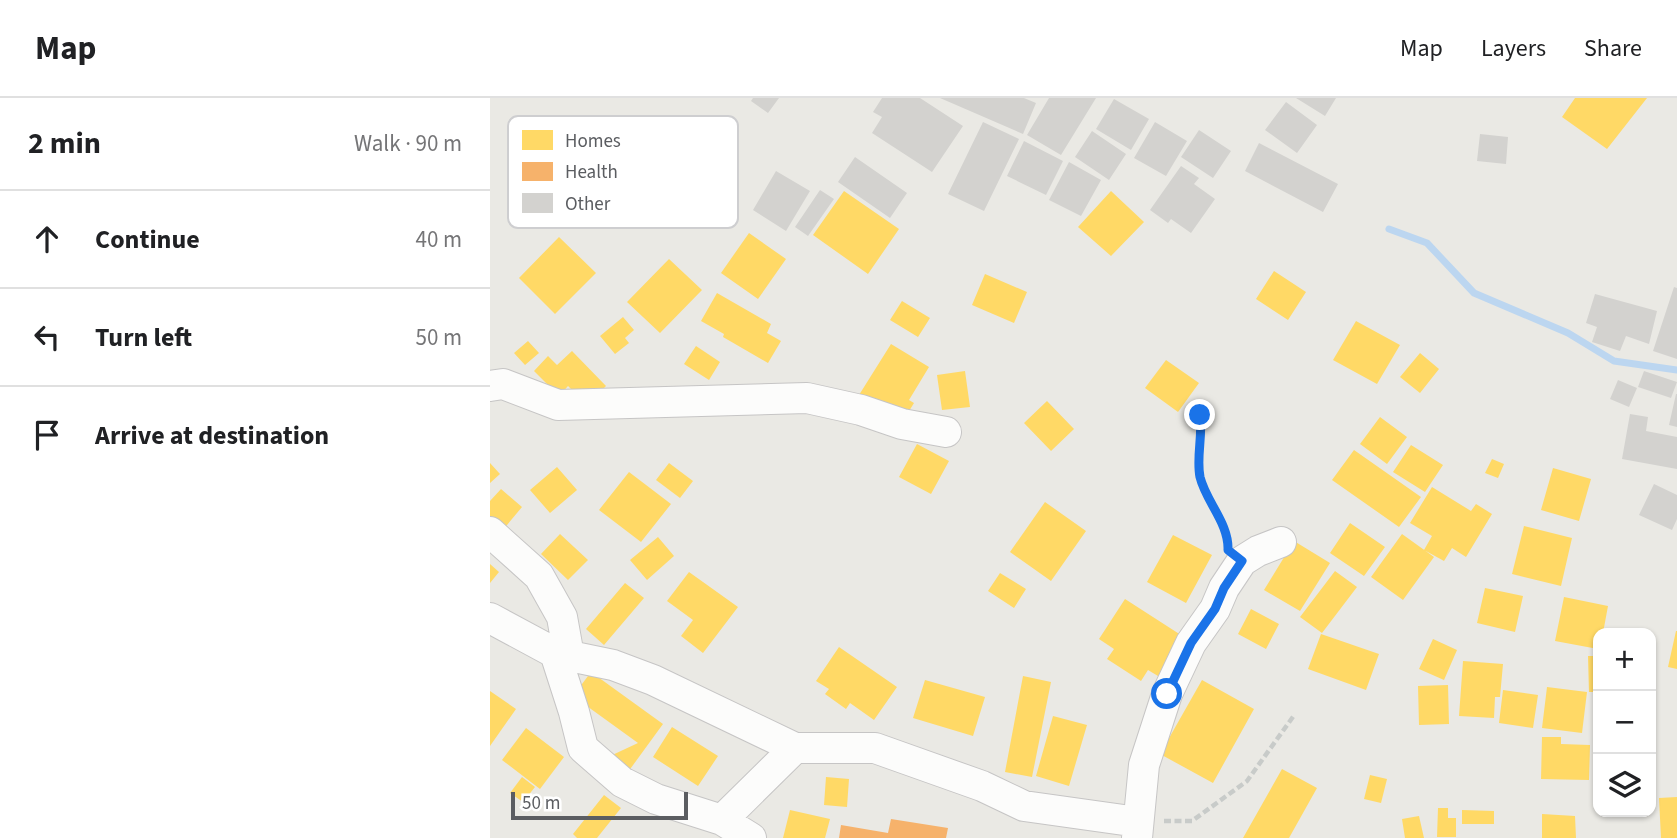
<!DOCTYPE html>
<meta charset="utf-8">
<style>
:root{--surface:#fff;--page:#f2f2f2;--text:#202124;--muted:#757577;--line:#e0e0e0}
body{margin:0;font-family:"Source Sans 3",sans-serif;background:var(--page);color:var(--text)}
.controls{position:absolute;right:21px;bottom:21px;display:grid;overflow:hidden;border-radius:14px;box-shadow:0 2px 5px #0004}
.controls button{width:63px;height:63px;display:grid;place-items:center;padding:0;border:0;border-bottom:2px solid var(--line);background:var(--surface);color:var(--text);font:35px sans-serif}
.scale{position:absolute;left:21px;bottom:18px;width:177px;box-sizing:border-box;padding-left:7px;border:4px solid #5b5d61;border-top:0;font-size:19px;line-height:24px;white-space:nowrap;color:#5b5d61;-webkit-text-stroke:5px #fff;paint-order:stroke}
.stop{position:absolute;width:21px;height:21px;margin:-16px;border:5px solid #1a73e8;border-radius:50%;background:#fff}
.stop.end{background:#1a73e8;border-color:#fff;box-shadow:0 2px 7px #0008}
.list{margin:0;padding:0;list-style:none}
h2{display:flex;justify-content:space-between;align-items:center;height:91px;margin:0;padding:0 28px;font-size:30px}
h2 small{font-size:23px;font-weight:400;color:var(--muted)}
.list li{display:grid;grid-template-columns:46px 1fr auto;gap:21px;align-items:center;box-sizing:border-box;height:98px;padding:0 28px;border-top:2px solid var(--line)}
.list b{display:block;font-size:26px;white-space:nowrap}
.list em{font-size:23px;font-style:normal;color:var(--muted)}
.icon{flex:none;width:38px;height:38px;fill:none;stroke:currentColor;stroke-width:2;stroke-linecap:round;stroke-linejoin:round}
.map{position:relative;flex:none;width:1187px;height:740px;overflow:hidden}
header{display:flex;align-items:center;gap:42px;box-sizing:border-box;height:98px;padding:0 35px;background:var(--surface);border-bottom:2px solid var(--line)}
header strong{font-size:33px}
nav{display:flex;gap:38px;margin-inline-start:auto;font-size:24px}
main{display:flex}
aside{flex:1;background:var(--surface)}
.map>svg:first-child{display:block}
.homes{fill:#ffd966}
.health{fill:#f6b26b}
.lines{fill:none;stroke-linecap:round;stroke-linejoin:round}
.stream{stroke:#bcd6f0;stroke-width:7}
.building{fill:#d3d2cf}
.minor-casing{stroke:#c6c5c5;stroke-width:32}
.path{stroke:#c8cbc9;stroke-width:4.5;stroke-dasharray:7 3.5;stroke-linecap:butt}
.minor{stroke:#fcfcfb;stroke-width:30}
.route{stroke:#1a73e8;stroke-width:9}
.key{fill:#fff;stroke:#ceced0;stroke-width:2}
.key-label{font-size:19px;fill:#5b5d61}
</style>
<header>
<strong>Map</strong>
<nav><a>Map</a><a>Layers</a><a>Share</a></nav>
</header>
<main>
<aside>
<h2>2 min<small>Walk · 90 m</small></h2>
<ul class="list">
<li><svg class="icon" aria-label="ahead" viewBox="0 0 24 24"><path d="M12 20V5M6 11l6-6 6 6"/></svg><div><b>Continue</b></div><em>40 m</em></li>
<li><svg class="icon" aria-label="left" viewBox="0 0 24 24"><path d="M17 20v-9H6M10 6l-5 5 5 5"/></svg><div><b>Turn left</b></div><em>50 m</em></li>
<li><svg class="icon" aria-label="arrive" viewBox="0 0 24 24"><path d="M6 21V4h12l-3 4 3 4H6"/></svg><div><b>Arrive at destination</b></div></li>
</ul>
</aside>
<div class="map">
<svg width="1187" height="740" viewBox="0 0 1187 740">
<rect width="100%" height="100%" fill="#eae9e4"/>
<path class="homes" d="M1085,0h72l-40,51 -45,-32z
M354,93l55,38 -31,45 -55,-39z
M621,93l33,31 -33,34 -33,-29z
M259,135l37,26 -28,40 -37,-26z
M69,139l37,36 -41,41 -36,-36z
M179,161l33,31 -42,43 -33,-31z
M784,173l32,21 -18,28 -32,-21z
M495,176l42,18 -13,31 -42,-18z
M227,195l54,31 -4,9 14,8 -13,22 -45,-26 1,-3 -23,-13z
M412,203l28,17 -12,19 -28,-17z
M133,219l11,13 -9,8 4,5 -14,11 -15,-18z
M866,223l44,24 -23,39 -44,-24z
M38,243l11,12 -14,12 -11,-12z
M401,246l38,23 -20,33 5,3 -11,18 -44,-26z
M206,248l24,16 -11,18 -25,-16z
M82,253l34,35 -19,19 -19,-19 -9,10 -25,-25 14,-15 9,9z
M930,255l19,16 -19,24 -20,-16z
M676,262l33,23 -21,29 -33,-24z
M475,273l5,36 -28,3 -5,-35z
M557,303l27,28 -23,22 -27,-28z
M890,319l27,20 -20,27 -27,-20z
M427,346l32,17 -18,33 -32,-17z
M921,347l32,20 -18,27 -32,-20z
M864,352l67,47 -22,30 -67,-47z
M1002,361l12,5 -6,14 -13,-5z
M0,365l10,11 -10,9z
M179,365l24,18 -13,17 -24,-18z
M67,369l20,23 -27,23 -20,-23z
M1063,370l38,11 -12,42 -38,-11z
M139,374l42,32 -30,38 -42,-32z
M942,389l39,24 5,-7 16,10 -26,43 -14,-9 -8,13 -20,-11 8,-14 -22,-13z
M11,391l21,18 -20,24 -12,-10v-20z
M555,404l41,29 -35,50 -41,-29z
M860,425l35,24 -21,29 -34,-23z
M1034,428l48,12 -11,48 -49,-12z
M70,436l28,26 -20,20 -27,-26z
M912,436l32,23 -31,43 -32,-23z
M683,437l39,20 -26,48 -39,-21z
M168,439l16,19 -27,24 -17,-20z
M804,443l36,22 -30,48 -36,-21z
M0,466l9,8 -9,11z
M845,473l22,16 -35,46 -22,-16z
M199,474l49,35 -35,46 -22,-17 12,-16 -26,-19z
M510,475l26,16 -12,19 -26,-17z
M135,485l19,15 -40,47 -18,-16z
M995,490l38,8 -8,36 -38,-9z
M1074,499l44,9 -5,27h-5v16l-43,-8z
M635,501l59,38 -26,39 -10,-6 -7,11 -34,-22 7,-10 -15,-10z
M761,511l28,15 -13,25 -28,-15z
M1186,533h1v38l-9,-2z
M831,536l58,20 -13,36 -58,-21z
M943,541l24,11 -13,30 -25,-11z
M349,549l58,40 -23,33 -24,-17 -4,6 -21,-15 4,-5 -13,-8z
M1098,558h10v36h-9z
M973,563l40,3 -3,33h-5l-1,21 -35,-2z
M101,574l72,52 -35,48 -20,-15 30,-14 -65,-47z
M533,578l28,6 -19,95 -27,-5z
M435,582l60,17 -12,39 -60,-18z
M712,582l52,29 -41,74 -53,-29z
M958,587l1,39 -30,1 -1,-39z
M1057,589l40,5 -5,41 -40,-5z
M1013,592l35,5 -5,33 -34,-5z
M0,593l26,18 -26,37z
M563,618l34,9 -18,61 -33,-10z
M182,629l46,29 -20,30 -45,-29z
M36,630l38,29 -24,32 -38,-29z
M1052,639h19v7l29,1 -1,35 -48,-1z
M792,671l35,19 -28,50h-46z
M880,677l17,4 -6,24 -17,-4z
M32,679l13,10 -12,15 -13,-9z
M336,679l23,2 -2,28 -23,-2z
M114,697l17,13 -24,30h-20l-4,-4z
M1187,699v41h-16l-2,-40z
M948,710h10v10h8v19h-19z
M300,712l40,9 -5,19h-42z
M972,712l32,1v13h-32z
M1052,716l33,2 1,22h-34z
M929,718l5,22h-19l-3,-19z"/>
<path class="health" d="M401,721l57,9 -2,10h-107l2,-13 47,8z"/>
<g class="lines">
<path class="stream" d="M899,131l38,14 47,50 94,40 46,28 63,9"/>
</g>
<path class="building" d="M263,0h26l-11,15 -17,-12z
M392,0h38l43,28 -31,46 -60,-39 10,-16 -9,-5z
M450,0h84l12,5 -13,31z
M559,0h47l-35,57 -34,-20z
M806,0h40l-11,18z
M624,1l35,20 -18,31 -35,-21z
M796,4l31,23 -20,28 -32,-23z
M493,24l36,17 -35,72 -36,-17z
M665,24l32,19 -21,35 -32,-18z
M709,32l32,21 -18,27 -32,-21z
M602,33l34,23 -17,26 -34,-23z
M990,36l28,3 -2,27 -29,-3z
M534,43l39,20 -17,34 -39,-19z
M769,45l79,41 -15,28 -78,-41z
M365,59l52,36 -17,25 -52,-36z
M579,64l32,18 -20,36 -32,-16z
M691,68l18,12 -5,6 21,15 -24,34 -20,-14 -3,4 -18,-13z
M286,73l34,20 -24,40 -33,-21z
M330,92l14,9 -26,37 -13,-9z
M1184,189l3,1v71l-24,-8z
M1105,196l62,17 -8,33 -23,-8 -6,15 -28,-9 5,-15 -11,-4z
M1154,273l33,11 -6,16 -33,-11z
M1128,282l19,8 -8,19 -19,-8z
M1186,296h1v33l-8,-2z
M1140,316l18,3 -2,14 31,6v32l-55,-10z
M1164,386l23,11v24l-5,11 -33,-15z"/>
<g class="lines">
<g class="minor-casing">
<path id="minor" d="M0,288l13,-2 55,21 249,-7 54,12 41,14 44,8
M0,434l49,44 23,41 7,39
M0,520l65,35 19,59 9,36 39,34 34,17 66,21 29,18
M65,555l58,12 40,15 142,68
M232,722l73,-72h80l107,38 42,20 114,16
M647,740l7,-73 23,-71 24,-51 24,-34 9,-21 18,-27 16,-10 23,-9"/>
</g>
<path class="path" d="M710,317c3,21 -4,42 0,62 6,22 20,41 27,62
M674,723h28l55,-40 48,-67"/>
<use href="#minor" class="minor"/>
</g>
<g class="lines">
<path class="route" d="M677,596l24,-51 24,-34 9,-21 18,-27 -14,-11c1,-27 -22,-48 -28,-73 -4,-20 3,-41 0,-62"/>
</g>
<rect x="18" y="18" width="230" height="112" rx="10" class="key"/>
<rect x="32" y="32" width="31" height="20" fill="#ffd966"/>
<rect x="32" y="64" width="31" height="19" fill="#f6b26b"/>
<rect x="32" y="95" width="31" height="20" fill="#d3d2cf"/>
<g class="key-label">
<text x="75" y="49">Homes</text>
<text x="75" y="80">Health</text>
<text x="75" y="112">Other</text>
</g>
</svg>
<div class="controls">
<button>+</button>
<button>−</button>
<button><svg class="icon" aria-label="layers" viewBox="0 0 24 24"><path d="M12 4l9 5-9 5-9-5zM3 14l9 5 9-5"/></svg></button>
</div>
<div class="scale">50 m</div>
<div class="stop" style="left:677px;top:596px"></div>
<div class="stop end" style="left:710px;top:317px"></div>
</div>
</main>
